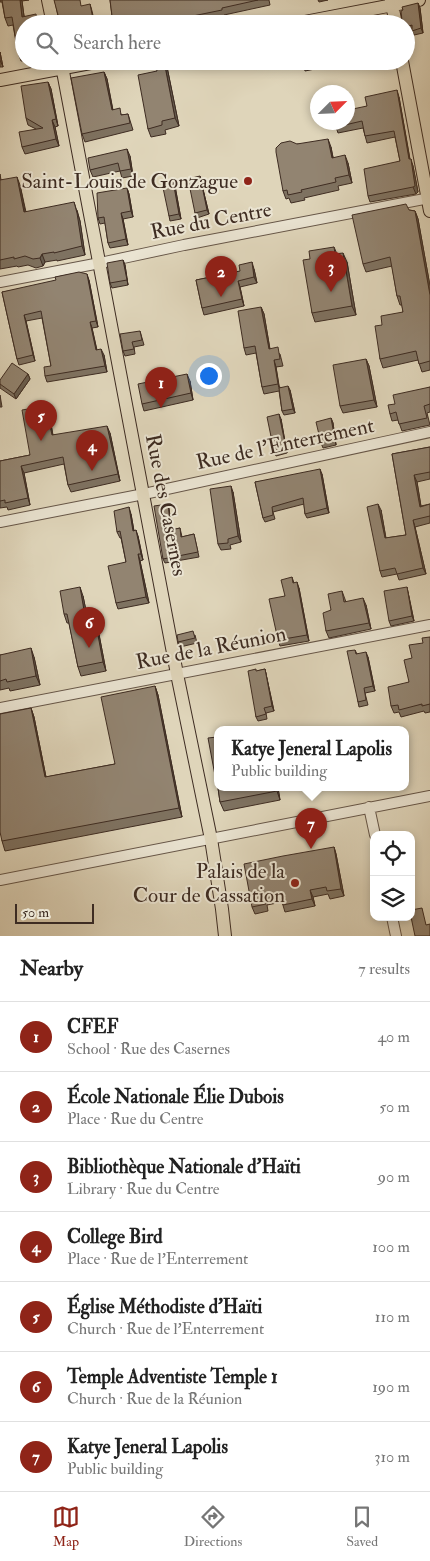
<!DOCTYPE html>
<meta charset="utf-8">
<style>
:root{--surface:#fff;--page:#f2f2f2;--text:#222;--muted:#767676;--line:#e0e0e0;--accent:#8f2418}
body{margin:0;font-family:"IM FELL Double Pica",serif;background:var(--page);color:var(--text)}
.controls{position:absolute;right:15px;bottom:15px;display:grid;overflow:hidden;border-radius:10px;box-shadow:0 2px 8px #0003}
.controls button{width:45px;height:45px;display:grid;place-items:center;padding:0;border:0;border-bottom:1px solid var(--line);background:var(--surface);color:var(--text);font:25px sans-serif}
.compass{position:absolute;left:310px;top:85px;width:45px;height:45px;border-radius:50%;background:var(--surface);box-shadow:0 2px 8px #0003;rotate:66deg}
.scale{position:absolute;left:15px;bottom:12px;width:79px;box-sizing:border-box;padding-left:5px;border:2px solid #3e2c22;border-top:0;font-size:14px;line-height:18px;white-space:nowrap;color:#3e2c22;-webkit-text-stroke:4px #eae4d2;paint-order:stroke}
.you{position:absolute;left:208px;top:375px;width:18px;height:18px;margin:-12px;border:4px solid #fff;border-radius:50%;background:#1a73e8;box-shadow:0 0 0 8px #1a73e833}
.badge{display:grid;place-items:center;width:32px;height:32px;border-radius:50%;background:var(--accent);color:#fff;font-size:16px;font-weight:700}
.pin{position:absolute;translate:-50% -41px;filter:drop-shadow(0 1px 2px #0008)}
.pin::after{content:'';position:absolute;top:26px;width:18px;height:15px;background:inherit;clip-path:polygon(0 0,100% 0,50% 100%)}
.popup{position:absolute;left:214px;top:726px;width:195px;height:65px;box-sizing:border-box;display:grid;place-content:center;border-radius:10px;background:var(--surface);filter:drop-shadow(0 1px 4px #0005);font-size:16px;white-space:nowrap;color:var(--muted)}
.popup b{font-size:19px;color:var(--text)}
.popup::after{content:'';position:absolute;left:50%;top:100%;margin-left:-10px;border:10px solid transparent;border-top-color:var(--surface)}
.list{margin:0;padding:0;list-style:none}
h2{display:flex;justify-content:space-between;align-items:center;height:65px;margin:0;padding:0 20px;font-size:21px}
h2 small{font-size:16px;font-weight:400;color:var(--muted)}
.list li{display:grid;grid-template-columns:32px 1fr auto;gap:15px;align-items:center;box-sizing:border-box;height:70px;padding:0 20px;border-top:1px solid var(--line)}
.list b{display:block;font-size:19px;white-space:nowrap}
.list p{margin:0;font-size:16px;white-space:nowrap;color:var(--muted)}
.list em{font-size:16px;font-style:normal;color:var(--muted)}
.icon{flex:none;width:28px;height:28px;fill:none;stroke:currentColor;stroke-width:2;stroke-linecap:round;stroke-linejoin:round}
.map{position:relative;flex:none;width:430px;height:936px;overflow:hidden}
.search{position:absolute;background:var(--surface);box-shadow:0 2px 8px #0003;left:15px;right:15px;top:15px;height:55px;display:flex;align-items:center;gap:12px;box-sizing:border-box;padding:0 18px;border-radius:28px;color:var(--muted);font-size:19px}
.sheet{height:555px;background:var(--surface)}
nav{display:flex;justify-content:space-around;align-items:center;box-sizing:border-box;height:70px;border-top:1px solid var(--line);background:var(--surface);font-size:14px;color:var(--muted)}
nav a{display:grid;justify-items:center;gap:2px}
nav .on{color:var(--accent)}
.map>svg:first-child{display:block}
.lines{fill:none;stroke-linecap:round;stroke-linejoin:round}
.minor-casing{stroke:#665648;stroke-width:12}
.major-casing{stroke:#3e2c22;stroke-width:14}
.minor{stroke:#eae4d2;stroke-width:10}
.major{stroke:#dfd5ba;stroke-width:12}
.wall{fill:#7e7261;stroke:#3e2c22}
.shaded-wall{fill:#665c4f;stroke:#3e2c22}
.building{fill:#928471;stroke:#3e2c22}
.poi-dot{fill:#8f2418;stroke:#eae4d2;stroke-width:2}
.labels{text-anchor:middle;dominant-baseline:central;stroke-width:4;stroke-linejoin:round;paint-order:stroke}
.poi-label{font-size:21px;fill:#3e2c22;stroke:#eae4d2;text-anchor:end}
.street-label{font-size:21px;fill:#3e2c22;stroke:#eae4d2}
</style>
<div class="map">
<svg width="430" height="936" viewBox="0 0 430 936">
<rect width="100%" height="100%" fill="#dfd5ba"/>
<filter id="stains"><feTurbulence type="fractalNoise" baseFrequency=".004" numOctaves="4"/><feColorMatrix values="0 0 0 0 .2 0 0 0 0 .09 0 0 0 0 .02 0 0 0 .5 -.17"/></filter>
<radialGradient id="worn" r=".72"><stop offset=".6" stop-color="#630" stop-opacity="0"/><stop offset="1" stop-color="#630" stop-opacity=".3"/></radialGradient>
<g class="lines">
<g class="minor-casing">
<path id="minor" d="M0,282l100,-19 84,-18 246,-47
M0,522l144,-28 286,-62
M0,708l430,-83
M369,807l6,28
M0,880l430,-84
M392,917l4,19"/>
</g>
<g class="major-casing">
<path id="major" d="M48,0l5,24
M391,0l5,24
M294,24l125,-24
M61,61l116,613 34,165 11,70 3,27
M402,61l28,150
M0,80l101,-19"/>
</g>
<use href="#minor" class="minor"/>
<use href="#major" class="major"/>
</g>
<path class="wall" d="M0,0h29l-7,1 2,15 15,6 -15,2v37h-3l-3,-8 -5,-28 -5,1 -3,-8 -3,-16h-2z
M110,0h159l1,5 -46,10 1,2 -32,7h-80z
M318,0h10l-9,2z
M418,3l2,5 3,25 -9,2 -2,-4 -5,1 -1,-8z
M0,52l3,15h-3z
M287,61h37l1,6 -20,4 -2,-7 -14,3z
M167,67l12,59 -14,4 1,4 -15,3 -3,-8 9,-58z
M104,72l3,7 6,31 10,5 5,-1 5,16 -48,12 -3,-8z
M48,82l3,7 7,37 -3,1 4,19 -34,8 -3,-7 14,-18 -8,-4 -2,-7z
M399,97l11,62 3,7 5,26 -2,2 -46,8 -2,-6 32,-35 -5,-24 -28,6 -4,-15 -25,5 -2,-6 31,-21z
M297,144l34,3 2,10 15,6 4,20 -14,3 1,4 -35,8 1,2 -14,3 -2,-5 -3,1 -3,-8z
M130,156l3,20 -11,2 -2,-7 -27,6 -3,-7z
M0,174l1,6 19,5 6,27 51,-2 3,11 5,34 -28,6v-1l-12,2 -2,4 -7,2 -8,-3 -10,2 -1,-1 -17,3z
M201,181l8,33 -12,4 -2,-5z
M175,186l6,33 -11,2 -1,-5z
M127,188l2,6 4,23 -10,2 5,26 -18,3 -2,-5 -3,-20 -5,1 -2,-6z
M409,210l6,1 3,8 12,67v84l-8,2 -4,-12 -35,8 -3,-9 2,-34 21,-13 -1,-7h-2l-3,-9 -5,-30 -26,6 -3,-8z
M334,247l3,7 10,8 9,53 -41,7 -3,-9 -2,-54z
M123,260l2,5 3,20 -16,3 -2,-5z
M254,269l3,14 -17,4 4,19 -40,9 -2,-7 -6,-28z
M89,280l9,47 -6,1 5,22 7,5 3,17 -60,10 -2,-6 6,-10 -9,-48 -16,3 9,40 -16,4 -2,-6 -15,-67z
M261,307l3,7 6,35 10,5 3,12 -7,1 3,20 11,3 5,23 -11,2 -2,-4 -3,-20 -15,3 -2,-7 -6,-34 -10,2 -2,-7z
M140,331l4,14 -10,2 1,7 -10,2 -2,-5z
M366,359l3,7 8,41 -34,6 -3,-7z
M28,374l2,5 -14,20 -16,-11v-8z
M190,381l3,19 -49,11 -2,-7z
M430,387v25l-3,1 3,12 -28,6 -4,-11 -6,1 -2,-7 5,-10z
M0,395l2,12h-2z
M49,413l4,22 57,-2 10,48 -49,11 -3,-7 -4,-21 -40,9 6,32 -22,5 -1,-3 -7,1v-47l30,-6z
M331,418l2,5 3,22 -13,3 -2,-5z
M281,419l6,34 -11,3 -2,-5z
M430,447v32l-13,3 4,24 9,-2v19l-15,4 11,47 -27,6 -2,-6 -15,3 -2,-6 1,-61 5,28 20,-3 -14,-81z
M322,474l7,39 -22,5 -2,-4 -1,-10 -31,8 2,7 -10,3 -2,-4 -8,-36z
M233,492l8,50 -11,3 1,4 -10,1 -3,-6z
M168,504l1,5 3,21 8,-2 2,9 12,-3 5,23 -34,6 -2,-4z
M131,514l3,17 4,5 5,24 -3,1 9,42 -31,6 -2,-6 10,-41 -5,-24h-1l-3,-6z
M292,577l2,6 5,5 10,53 -29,5 -2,-6 7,-44z
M342,591l4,11 20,3 5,24 -42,9 -3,-7 5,-21z
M408,592l6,29 -23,5 -2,-5z
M83,596l4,20 7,-2 3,10 9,47 -25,5 -3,-9 -9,-44h-2l-3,-9z
M195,635l2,8 -17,4 -2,-5z
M430,637v75l-5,1 -1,-2 -23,6 -2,-5 -5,1 -3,-7 18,-24 14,-39z
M355,650l2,4 11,3 7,34 -10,2 3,12 -9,2 -1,-5z
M0,655l34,2 6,28 -30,6 -1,-3 -9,2z
M265,669l1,5 8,37 -8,2 1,6 -9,2 -2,-4 1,-46z
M155,686l3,9 24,122 -177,34 -3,-10 29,-133 3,9 12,60 69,-13z
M218,788h60l2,12 -56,11 -4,-9z
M334,847l2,7 8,42 -14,3 -2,-5 -15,3 2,9 -30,6 -3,-10 -15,3 1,6 -13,3 -3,-7z"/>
<path class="shaded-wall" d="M20,0h1l1,1 3,23 -3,-7z
M418,3l2,5 3,25 -2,-5z
M90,4l2,7 3,13h-1z
M0,52l3,15 -3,-7z
M164,61l3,6 12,59 -4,-8z
M104,72l3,7 7,38 -2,-7z
M48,82l3,7 7,37 -2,-7z
M397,90l2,7 12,69 -2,-7z
M52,120l3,7 4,19 -3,-7z
M328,139l3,8 3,19 -2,-8z
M127,149l3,7 3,20 -2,-7z
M345,155l3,8 4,20 -3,-8z
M411,159l2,7 5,26 -2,2 -3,-7z
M200,176l1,5 8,33 -2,-4z
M17,177l3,8 7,36 -3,-9z
M173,181l2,5 6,33 -2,-5z
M127,188l2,6 4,23 -2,-6z
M74,202l6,19 5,34 -3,-9z
M415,211l3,8 12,67v9z
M121,213l2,6 5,26 -2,-6z
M343,253l4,9 9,53 -4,-9z
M42,254l3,8 -2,4 -3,-8z
M123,260l2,5 3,20z
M252,262l2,7 3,14 -3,-6z
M87,274l2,6 9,47 -2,-6z
M238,281l2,6 4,19 -2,-7z
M261,307l3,7 7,42 -2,-7z
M24,315l2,6 9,40 -2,-6z
M90,322l2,6 6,28 -2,-6z
M101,349l3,6 3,17 -2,-6z
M366,359l3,7 8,41 -3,-7z
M274,360l2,7 4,24 -2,-7z
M28,374l2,5 -14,20 -2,-5z
M187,374l3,7 3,19 -2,-7z
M288,386l2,4 5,23 -2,-4z
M46,406l3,7 5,29 -2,-7z
M279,414l2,5 6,34 -1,-5z
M331,418l2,5 3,22 -1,-5z
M107,426l3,7 10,48 -2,-7z
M21,466l3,7 6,32 -2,-7z
M320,469l2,5 7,39 -2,-5z
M414,475l3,7 5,31 -2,-6z
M231,486l2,6 8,50 -3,-6z
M168,504l1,5 4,26 -2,-5z
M378,504l3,6 6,35 -2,-7z
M129,507l2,7 4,23 -2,-6z
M413,520l2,7 11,47 -3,-6z
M136,530l2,6 5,24 -2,-6z
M138,554l2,7 9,42 -3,-6z
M297,582l2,6 10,53 -2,-6z
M80,587l3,9 6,29 -4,-9z
M407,587l1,5 6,29 -2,-5z
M363,598l3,7 5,24 -2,-6z
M94,614l3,10 9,47 -3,-9z
M31,648l3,9 6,28 -4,-9z
M366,652l2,5 7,34 -2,-5z
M265,669l1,5 8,37 -2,-5z
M155,686l3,9 24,122 -3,-9z
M31,708l3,9 14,70 -3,-10z
M276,788h2l2,12z
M334,847l2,7 8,42 -3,-7z
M310,890l3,7 2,9 -3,-7z"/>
<path class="building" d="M2,0h18l2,17 14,-3 2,10h-14v28l-6,1 -6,-36 -7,1z
M54,0h26l1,6 9,-2 4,20h-40l4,-4v-5z
M110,0h148l-36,8v2l-39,8 1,4 -9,2h-62z
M418,3l3,25 -9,3v-6l-6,2v-3h-5l1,-3 -1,-10 2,-1 -1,-3z
M155,61h9l11,57 -13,3v4l-14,4 -10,-54 19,-4z
M302,61h17l-16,3z
M104,72l8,38 8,-2 1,7 7,-1 2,9 -48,11 -11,-56z
M48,82l8,37 -4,1 4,19 -34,8 -3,-15 24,-4 -17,-10 -5,-32z
M397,90l12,69h2l4,27 -2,1 -45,9 -4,-27 36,-8 -6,-30 -29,5 -3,-15 -26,6 -1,-5h13v-12l19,-4 -2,-9z
M328,139l4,19 13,-3 4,20 -14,3 1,4 -35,8 1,2 -14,3 -1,-5 -4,1 -7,-39v-4l5,-5 9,-2 7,3z
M127,149l4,20 -11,2 -2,-8 -28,7 -2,-12z
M200,176l7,34 -12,3 -7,-34z
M17,177l7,35 50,-10 3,11 5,33 -28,7v-1l-12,2 -2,4 -7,1 -8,-3 -11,3v-2l-14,3v-80z
M173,181l6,33 -10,2 -7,-33z
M127,188l4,23 -10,2 5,26 -18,4 -4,-26 -6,1 -1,-25z
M406,204l3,6 6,1 15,84v66l-11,3 -3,-13 -36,8 -5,-33 7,-1 -1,-9 22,-4 -3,-16h-3l-7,-39 -27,7 -11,-49z
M334,247l1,7 8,-1 9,53 -40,7 -9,-53 7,-1 -1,-8z
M123,260l4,20 -17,3 -3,-20z
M252,262l2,15 -16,4 4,18 -40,9 -6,-28 44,-9 -1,-6z
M79,272l8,2 9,47 -6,1 6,28 5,-1 4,17 -60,10 -1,-9 7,-1 -10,-55 -17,4 9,40 -16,4 -15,-67 54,-12 -1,-3z
M261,307l8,42 9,-2 2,12 -6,1 4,24 -16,3 -7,-41 -11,2 -6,-37z
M140,331l2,9 -10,2 2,7 -11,2 -3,-17z
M366,359l8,41 -34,6 -7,-41z
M12,363l16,11 -14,20 -14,-10v-4z
M187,374l4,19 -49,11 -4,-20z
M288,386l5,23 -11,2 -3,-23z
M430,387v17l-6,2 3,12 -28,6 -3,-12 -6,2 -2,-9 7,-1 -2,-9z
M46,406l6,29 55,-9 11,48 -50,11 -5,-28 -42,9 7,32 -23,5v-3l-5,1v-40l30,-6 -8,-45z
M279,414l7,34 -12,3 -7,-34z
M331,418l4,22 -14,3 -5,-21z
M430,447v25l-16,3 6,32 10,-3v12l-17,4 10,48 -26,6 -2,-6 -15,3 -13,-64 11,-3 7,34 21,-3 -14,-81z
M320,469l7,39 -22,6 -2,-16 -31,9 1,8 -10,3 -8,-36z
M231,486l7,50 -10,3v4l-10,1 -8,-55z
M168,504l3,26 9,-2 1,9 13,-3 4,18 -35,7 -9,-53z
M129,507l4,24 3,-1 5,24h-3l8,43 -30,6 -8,-37 18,-4 -6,-31 -3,1 -3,-21z
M292,577l1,6 4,-1 10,53 -29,5 -9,-41 16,-3 -4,-16z
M80,587l5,29 9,-2 9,48 -25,5 -11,-53h-3l-4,-23z
M407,587l5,29 -23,5 -5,-30z
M342,591l2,11 19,-4 6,25 -43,8 -3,-18 8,-3 -3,-16z
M193,631l2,7 -17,4 -1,-7z
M430,637v67l-8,2v-2l-23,6 -1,-5 -7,1 -3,-19 21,-5 -5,-22 8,-2 -3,-13 14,-2 -1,-5z
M31,648l5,28 -29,6 -1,-3 -6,2v-26z
M355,650l1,4 10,-2 7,34 -9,2 2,12 -8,2 -11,-51z
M256,669v2l9,-2 7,37 -8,2 2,6 -10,3 -8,-46z
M155,686l24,122 -177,33 -2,-9v-118l31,-6 14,69 70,-13 -14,-67z
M265,727v3h-15z
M217,737v49l-9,-48z
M218,788h58l1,3 -57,11z
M334,847l7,42 -14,2 -1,-4 -16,3 2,9 -29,6 -2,-10 -16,3 1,6 -14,3 -8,-43 39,-8z
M422,908l4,17 4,-1v12h-15l-4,-19v-7z"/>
<g class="poi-dot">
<circle cx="248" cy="181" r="5"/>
<circle cx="295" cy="883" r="5"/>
</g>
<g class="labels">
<g class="poi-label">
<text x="238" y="181">Saint-Louis de Gonzague</text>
<text x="285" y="871">Palais de la<tspan x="285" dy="24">Cour de Cassation</tspan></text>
</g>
<g class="street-label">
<text transform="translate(211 221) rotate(-11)">Rue du Centre</text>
<text transform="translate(285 444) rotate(-12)">Rue de l'Enterrement</text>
<text transform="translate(166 505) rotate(79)">Rue des Casernes</text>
<text transform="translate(211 648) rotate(-11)">Rue de la Réunion</text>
</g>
</g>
<rect width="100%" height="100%" filter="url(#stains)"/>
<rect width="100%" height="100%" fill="url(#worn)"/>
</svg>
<div class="controls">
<button><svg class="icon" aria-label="locate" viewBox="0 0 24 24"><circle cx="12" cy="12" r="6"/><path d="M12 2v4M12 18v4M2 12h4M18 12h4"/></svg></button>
<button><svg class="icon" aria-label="layers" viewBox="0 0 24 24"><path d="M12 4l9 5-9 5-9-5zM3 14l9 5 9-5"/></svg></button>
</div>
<svg class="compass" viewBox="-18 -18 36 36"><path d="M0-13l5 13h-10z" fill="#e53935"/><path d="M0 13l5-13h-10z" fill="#767676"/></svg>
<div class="scale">50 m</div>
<div class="you"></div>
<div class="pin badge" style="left:161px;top:408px">1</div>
<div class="pin badge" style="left:221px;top:297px">2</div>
<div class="pin badge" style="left:331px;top:292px">3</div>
<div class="pin badge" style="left:92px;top:471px">4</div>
<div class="pin badge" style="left:41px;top:441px">5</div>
<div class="pin badge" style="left:89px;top:648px">6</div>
<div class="pin badge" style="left:311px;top:849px">7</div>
<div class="popup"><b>Katye Jeneral Lapolis</b>Public building</div>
<div class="search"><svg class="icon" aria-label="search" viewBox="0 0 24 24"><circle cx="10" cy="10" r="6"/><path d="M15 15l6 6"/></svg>Search here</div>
</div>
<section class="sheet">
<h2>Nearby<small>7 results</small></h2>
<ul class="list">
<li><span class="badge">1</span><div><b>CFEF</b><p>School · Rue des Casernes</p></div><em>40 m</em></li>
<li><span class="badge">2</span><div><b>École Nationale Élie Dubois</b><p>Place · Rue du Centre</p></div><em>50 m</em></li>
<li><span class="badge">3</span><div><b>Bibliothèque Nationale d’Haïti</b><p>Library · Rue du Centre</p></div><em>90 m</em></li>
<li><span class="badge">4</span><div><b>College Bird</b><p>Place · Rue de l'Enterrement</p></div><em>100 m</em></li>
<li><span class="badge">5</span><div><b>Église Méthodiste d'Haïti</b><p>Church · Rue de l'Enterrement</p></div><em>110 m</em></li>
<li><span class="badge">6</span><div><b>Temple Adventiste Temple 1</b><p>Church · Rue de la Réunion</p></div><em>190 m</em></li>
<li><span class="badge">7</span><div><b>Katye Jeneral Lapolis</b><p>Public building</p></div><em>310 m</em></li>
</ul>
</section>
<nav>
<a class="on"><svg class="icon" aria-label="map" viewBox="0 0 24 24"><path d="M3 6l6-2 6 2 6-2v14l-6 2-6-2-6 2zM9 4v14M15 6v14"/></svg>Map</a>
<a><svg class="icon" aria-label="directions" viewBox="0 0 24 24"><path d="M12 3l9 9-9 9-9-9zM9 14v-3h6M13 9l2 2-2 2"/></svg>Directions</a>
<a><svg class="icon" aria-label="saved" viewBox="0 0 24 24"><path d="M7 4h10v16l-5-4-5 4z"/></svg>Saved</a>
</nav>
